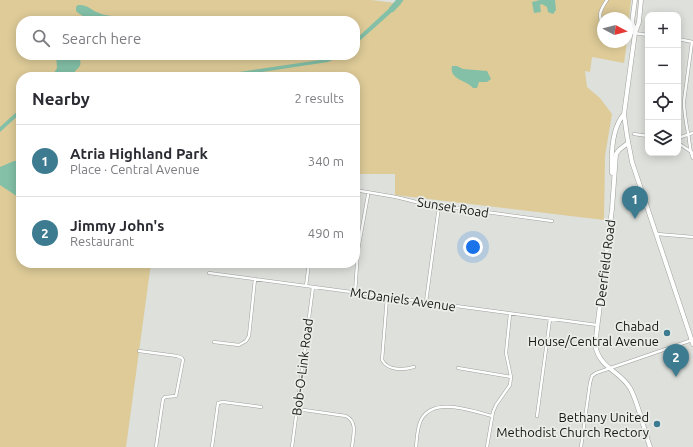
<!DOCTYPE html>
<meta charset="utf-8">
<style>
:root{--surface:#fff;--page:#f7f7f7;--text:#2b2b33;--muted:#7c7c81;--line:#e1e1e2;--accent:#3d7b90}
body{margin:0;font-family:Ubuntu,sans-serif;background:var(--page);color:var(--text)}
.controls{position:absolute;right:12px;top:12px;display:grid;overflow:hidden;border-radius:8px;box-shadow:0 2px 10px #0003}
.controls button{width:36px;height:36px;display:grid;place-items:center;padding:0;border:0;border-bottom:1px solid var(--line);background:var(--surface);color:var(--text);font:20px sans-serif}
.compass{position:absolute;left:597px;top:12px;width:36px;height:36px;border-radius:50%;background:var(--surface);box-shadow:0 2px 10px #0003;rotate:97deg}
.you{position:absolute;left:473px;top:247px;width:14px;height:14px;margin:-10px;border:3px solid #fff;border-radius:50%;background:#1a73e8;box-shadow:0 0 0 6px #1a73e833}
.badge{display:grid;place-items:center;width:26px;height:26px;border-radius:50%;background:var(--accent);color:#fff;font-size:13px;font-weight:700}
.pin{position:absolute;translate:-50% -33px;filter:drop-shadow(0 1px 2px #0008)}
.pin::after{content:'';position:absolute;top:21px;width:14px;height:12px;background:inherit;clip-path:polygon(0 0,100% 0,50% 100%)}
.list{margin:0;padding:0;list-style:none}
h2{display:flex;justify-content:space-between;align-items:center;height:52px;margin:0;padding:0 16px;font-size:17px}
h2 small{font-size:13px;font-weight:400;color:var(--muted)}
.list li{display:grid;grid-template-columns:26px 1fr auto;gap:12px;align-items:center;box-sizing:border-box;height:72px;padding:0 16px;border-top:1px solid var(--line)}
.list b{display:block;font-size:15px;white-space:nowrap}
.list p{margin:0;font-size:13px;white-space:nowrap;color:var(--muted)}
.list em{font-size:13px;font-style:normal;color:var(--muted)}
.icon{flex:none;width:22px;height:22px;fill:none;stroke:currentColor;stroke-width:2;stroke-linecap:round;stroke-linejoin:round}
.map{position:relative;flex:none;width:693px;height:447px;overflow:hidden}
.search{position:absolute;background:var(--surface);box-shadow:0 2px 10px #0003;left:16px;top:16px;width:344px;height:44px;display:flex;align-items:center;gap:10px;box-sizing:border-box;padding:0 14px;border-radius:16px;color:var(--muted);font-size:15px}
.panel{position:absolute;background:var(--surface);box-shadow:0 2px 10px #0003;left:16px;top:72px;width:344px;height:196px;border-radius:16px}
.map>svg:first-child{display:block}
.green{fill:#decb98;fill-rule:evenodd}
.water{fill:#83c0a7}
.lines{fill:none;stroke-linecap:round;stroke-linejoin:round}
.river{stroke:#83c0a7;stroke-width:6}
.street-casing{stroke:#9ea09b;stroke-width:3.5}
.secondary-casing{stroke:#9ea09b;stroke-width:5}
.street{stroke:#fff;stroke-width:2.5}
.secondary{stroke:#fff;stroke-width:4}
.poi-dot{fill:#3d7b90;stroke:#eaede8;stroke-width:1.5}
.labels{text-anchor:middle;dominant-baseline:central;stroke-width:3.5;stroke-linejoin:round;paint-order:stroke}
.street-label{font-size:13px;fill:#171816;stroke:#eaede8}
.poi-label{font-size:13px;fill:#171816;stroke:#eaede8;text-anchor:end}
</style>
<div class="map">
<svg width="693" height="447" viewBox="0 0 693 447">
<rect width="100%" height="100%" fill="#dde0db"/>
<path class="green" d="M0,0h371l24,3 3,-3h233l-4,39v-21h-24v24h24l-3,21 -32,-6 -2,15 -5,-1 2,16 13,11 12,16 -7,42 -1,64 -209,-25v-21h-37l-1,15 -2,-1v-111h-334v186h130l-25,184h-126zM21,21h334v34h-334z"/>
<path class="water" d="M540,0h15l1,10 -3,4 -5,-2 -1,-5 -5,-3 -2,1 1,7 -7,1 -2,-11z
M395,3l6,1 -46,41v-5z
M78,5c9,-1 13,5 21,8 8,4 18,1 25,8 -16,0 -36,2 -48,-10v-4z
M56,55h23c2,8 3,11 -4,16l-1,6h-17l-3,-1v-3l3,-5z
M338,55h6l-16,7 -99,15h-25l123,-18z
M452,66h5l6,3 24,2 4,8 -4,3h-8l-2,6h-4c-6,-8 -24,-8 -21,-22z
M21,108v5l-21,19v-5z
M14,161h7v38l-21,-14v-18z"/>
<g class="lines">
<path class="river" d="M392,9l8,-9"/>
<g class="street-casing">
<path id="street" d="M603,26c-6,-11 -2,-17 4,-26
M627,32l21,3
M678,39l15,3
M692,42l-8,59c0,11 2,22 4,32 2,9 1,17 5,25
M634,134l14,2
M678,138l15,-5
M678,143l15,10
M355,190l41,7 24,6 132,18
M657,234l36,3
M209,273l388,52
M306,286l3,-23
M355,293l3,-43 10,-55
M387,297l-5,63c6,11 22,10 32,7
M426,302l13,-96
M214,342l25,3 7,-4 3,-5 6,-57
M139,351l38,5 5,2 1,2 -7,36 -11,1 -2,2 -7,48
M458,368l53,9
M297,409l49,7c12,6 7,20 6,31
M537,416l13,-97
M212,447l6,-44 5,-1 38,5
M292,447l21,-160
M416,447c1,-9 1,-19 5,-27 12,-24 51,-9 71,-4
M487,447l6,-35 3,-7 14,-20 1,-8 -5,-24 4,-39
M581,447l9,-64 2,-7 4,-3 96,-33"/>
</g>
<g class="secondary-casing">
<path id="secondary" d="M641,0l-2,22 -4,11 -11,81 3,22 5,26 61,182
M635,32l-3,-10 3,-22
M628,143l-9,7 -3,4 -4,55 -17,136c5,24 24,25 35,43 8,14 14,42 20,59
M612,173c-1,-18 0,-45 12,-59"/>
</g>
<use href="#street" class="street"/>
<use href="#secondary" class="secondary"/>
</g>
<g class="poi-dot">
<circle cx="667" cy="333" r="4"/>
<circle cx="657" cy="424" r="4"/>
</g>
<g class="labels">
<g class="street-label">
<text transform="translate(453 207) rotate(9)">Sunset Road</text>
<text transform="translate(605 263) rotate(-83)">Deerfield Road</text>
<text transform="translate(403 299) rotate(8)">McDaniels Avenue</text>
<text transform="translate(302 367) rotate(-83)">Bob-O-Link Road</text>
</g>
<g class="poi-label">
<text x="659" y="326">Chabad<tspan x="659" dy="15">House/Central Avenue</tspan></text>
<text x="649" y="417">Bethany United<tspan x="649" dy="15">Methodist Church Rectory</tspan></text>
</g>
</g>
</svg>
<div class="controls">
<button>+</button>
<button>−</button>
<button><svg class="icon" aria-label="locate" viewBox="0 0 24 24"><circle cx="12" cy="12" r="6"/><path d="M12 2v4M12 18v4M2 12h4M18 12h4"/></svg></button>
<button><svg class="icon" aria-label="layers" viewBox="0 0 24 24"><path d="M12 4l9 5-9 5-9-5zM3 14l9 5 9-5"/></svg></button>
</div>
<svg class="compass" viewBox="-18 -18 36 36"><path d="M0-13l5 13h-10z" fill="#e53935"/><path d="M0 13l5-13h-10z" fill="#7c7c81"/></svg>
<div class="you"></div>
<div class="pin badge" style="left:635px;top:219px">1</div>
<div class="pin badge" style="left:676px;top:377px">2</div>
<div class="search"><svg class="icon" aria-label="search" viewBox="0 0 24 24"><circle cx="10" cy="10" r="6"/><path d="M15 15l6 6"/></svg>Search here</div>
<section class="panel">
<h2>Nearby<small>2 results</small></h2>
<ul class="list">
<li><span class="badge">1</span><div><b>Atria Highland Park</b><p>Place · Central Avenue</p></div><em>340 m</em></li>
<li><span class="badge">2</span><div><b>Jimmy John's</b><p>Restaurant</p></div><em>490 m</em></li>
</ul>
</section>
</div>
